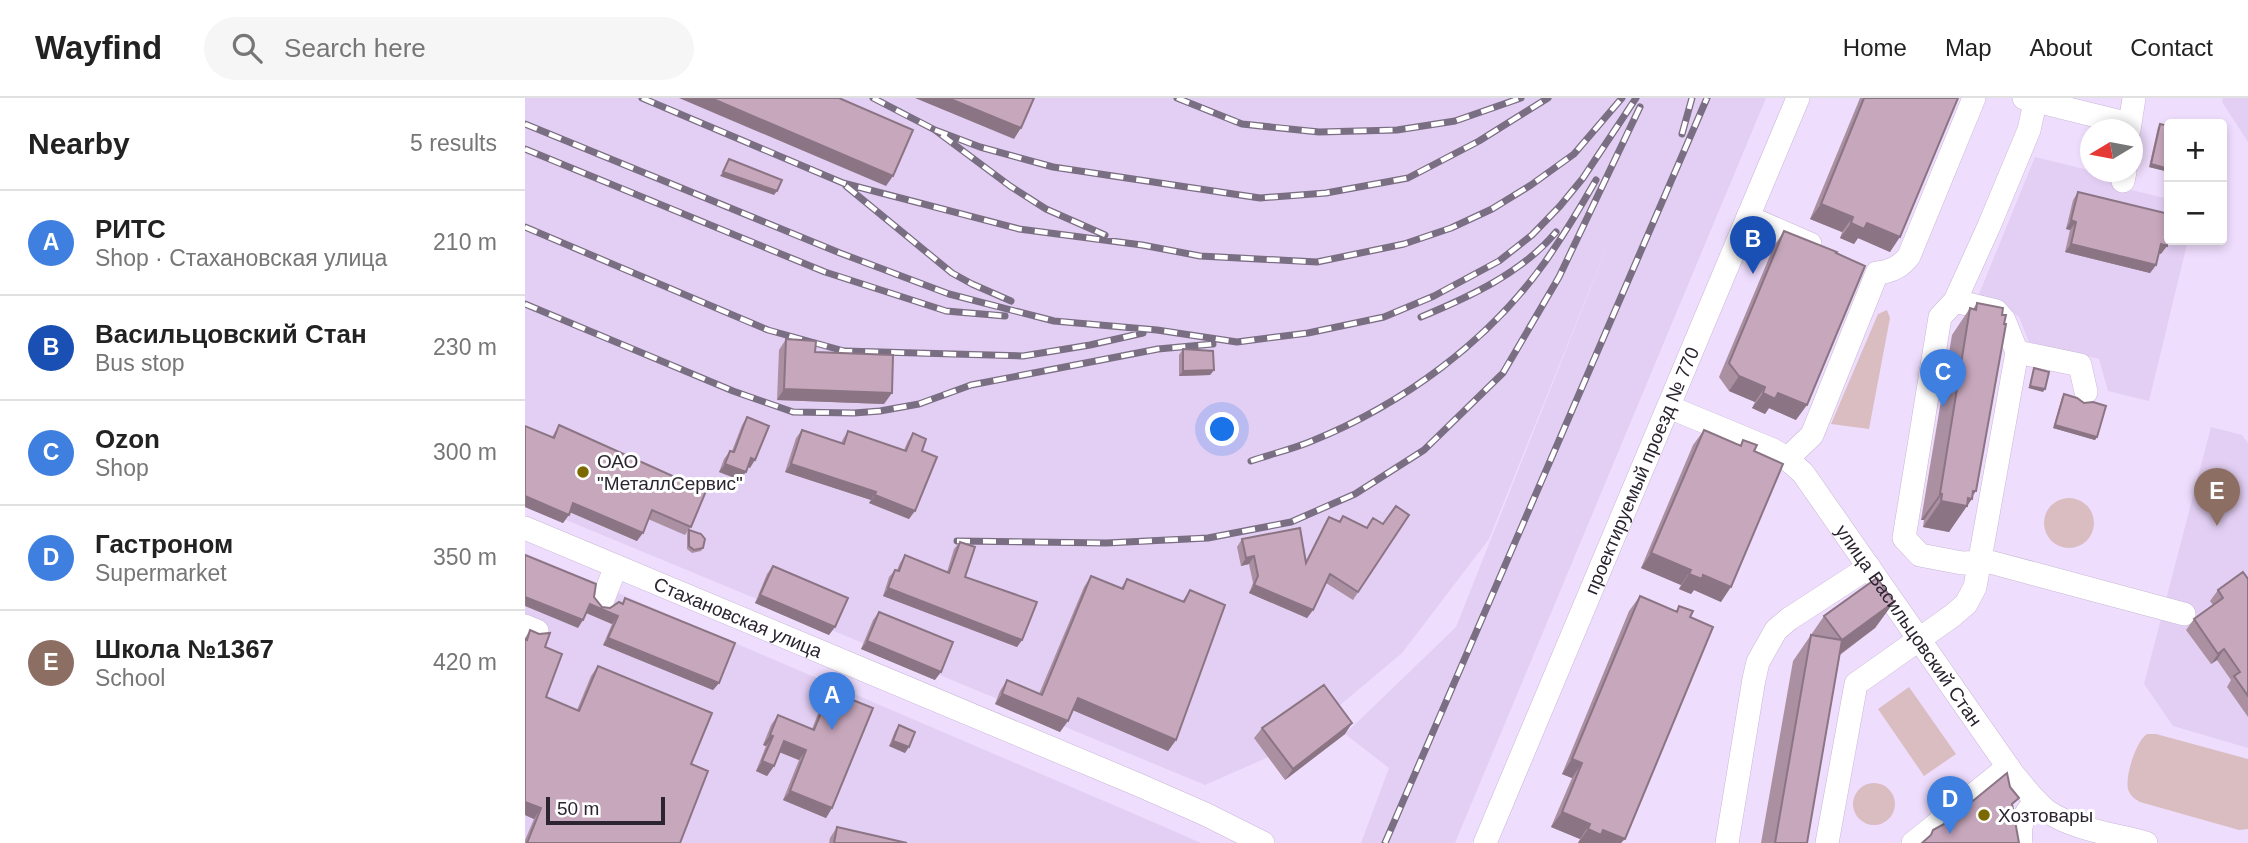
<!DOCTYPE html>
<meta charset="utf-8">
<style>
:root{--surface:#fff;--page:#f6f6f6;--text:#222;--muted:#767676;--line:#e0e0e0;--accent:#2563eb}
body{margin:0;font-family:Arial,sans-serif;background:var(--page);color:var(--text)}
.controls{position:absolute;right:21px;top:21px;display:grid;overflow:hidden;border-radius:7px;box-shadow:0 4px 10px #0003}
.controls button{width:63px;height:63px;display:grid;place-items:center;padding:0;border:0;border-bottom:2px solid var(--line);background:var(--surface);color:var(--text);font:35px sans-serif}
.compass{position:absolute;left:1555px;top:21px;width:63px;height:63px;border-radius:50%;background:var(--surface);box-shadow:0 4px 10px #0003;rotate:260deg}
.scale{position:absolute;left:21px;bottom:18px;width:119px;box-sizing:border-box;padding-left:7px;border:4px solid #2c2531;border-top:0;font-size:19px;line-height:24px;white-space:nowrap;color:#2c2531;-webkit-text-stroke:5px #fff;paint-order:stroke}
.you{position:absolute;left:698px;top:332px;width:24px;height:24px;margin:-18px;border:5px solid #fff;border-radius:50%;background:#1a73e8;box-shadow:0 0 0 10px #1a73e833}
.badge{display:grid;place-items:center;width:46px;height:46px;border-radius:50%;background:var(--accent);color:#fff;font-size:23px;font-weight:700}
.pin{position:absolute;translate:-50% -58px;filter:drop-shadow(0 2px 4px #0008)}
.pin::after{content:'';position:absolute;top:37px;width:24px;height:21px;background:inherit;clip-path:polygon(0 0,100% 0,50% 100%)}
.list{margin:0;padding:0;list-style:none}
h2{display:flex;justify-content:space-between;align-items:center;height:91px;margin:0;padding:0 28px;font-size:30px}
h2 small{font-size:23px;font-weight:400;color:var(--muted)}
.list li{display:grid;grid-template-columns:46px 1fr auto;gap:21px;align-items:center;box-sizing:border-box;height:105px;padding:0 28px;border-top:2px solid var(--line)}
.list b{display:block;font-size:26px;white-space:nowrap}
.list p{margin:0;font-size:23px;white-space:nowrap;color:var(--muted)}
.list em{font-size:23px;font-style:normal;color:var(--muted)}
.icon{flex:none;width:38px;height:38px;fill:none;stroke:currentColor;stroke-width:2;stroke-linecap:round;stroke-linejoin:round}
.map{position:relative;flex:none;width:1723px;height:745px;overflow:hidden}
header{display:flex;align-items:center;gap:42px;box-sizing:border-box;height:98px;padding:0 35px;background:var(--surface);border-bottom:2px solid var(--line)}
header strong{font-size:33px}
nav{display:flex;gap:38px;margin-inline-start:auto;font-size:24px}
.search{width:490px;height:63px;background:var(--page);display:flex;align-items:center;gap:18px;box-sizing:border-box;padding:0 24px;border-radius:38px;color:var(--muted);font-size:26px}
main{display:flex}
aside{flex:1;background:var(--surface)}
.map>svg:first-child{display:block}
.built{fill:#e3cff4}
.green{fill:#dabdc1}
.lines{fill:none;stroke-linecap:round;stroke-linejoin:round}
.minor-casing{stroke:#c7b7d5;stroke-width:24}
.minor{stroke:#fff;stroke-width:23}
.rail-casing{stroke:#7a6e82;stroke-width:7}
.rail{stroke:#fff;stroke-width:4.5;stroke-dasharray:13;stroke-linecap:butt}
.wall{fill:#ab90a2}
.shaded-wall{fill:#8b7584}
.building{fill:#c7a7bc;stroke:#8b7584;stroke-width:2}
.poi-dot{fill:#7b6900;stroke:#fff;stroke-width:2.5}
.labels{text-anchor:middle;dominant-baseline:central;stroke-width:6;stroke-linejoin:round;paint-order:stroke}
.poi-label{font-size:19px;fill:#2c2531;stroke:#fff;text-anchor:start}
.street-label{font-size:19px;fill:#2c2531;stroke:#fff}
</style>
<header>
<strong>Wayfind</strong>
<div class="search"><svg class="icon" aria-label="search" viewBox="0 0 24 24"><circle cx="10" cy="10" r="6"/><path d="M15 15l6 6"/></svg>Search here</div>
<nav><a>Home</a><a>Map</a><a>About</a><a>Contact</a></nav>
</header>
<main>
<aside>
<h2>Nearby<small>5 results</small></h2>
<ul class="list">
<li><span class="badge" style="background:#3f7fe0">A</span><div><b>РИТС</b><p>Shop · Стахановская улица</p></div><em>210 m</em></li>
<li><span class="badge" style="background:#1a4fb4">B</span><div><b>Васильцовский Стан</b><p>Bus stop</p></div><em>230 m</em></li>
<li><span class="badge" style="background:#3f7fe0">C</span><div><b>Ozon</b><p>Shop</p></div><em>300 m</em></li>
<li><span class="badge" style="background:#3f7fe0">D</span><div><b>Гастроном</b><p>Supermarket</p></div><em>350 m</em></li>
<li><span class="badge" style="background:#8d6e63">E</span><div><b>Школа №1367</b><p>School</p></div><em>420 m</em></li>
</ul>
</aside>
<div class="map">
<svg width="1723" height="745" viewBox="0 0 1723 745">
<rect width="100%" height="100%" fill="#efddfd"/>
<path class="built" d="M0,0h1241l-311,745h-94l28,-75 -44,-34 111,-107 160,-403 -127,315 -87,114 -113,95 -84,37 -680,-282z
M1698,0h25v44l-26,-40z
M1510,59l82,20 -2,9 54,13v41h19l-39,161 -41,-10 -9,-32 -70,-17 -10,-25 -17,-12 -25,-6z
M1686,329l31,8 6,8v305l-75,-22 -29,-42z
M0,455l642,275 34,15h-676z"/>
<path class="green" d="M1362,212l3,8 -21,111 -38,-5 47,-110z
M1519 425a25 25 0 1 1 50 0a25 25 0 1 1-50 0Z
M1384,589l47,67 -32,22 -46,-67z
M1622,636h9l92,25v70l-9,1 -99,-28c-5,-3 -10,-6 -12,-13 -3,-13 8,-48 19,-55z
M1328 706a21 21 0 1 1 42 0a21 21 0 1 1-42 0Z"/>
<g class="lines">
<g class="minor-casing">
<g id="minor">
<path d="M1499,0l105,26"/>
<path d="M1511,0l-7,32 -40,96 -34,75 -15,16 -36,221 16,17 42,8 28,-1 194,52"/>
<path d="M1604,32l5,-32"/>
<path d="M1598,83l2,-9"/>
<path d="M1223,119l62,27"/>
<path d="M1492,254l63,13 6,27"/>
<path id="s1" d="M1144,309l104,43 12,7 18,16 210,301c11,13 21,27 34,37 25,18 70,24 99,32"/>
<path d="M1262,361l25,-24 65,-162c13,-1 24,-6 32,-17l65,-158"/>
<path id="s2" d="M0,430l614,257 66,29 58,29"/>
<path d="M77,504l14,-36"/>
<path d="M0,528l12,5"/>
<path id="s3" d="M960,745l313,-745"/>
<path d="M1202,745l27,-164 4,-17 18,-32 13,-11 80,-52"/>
<path d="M1302,745l29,-159 96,-68 14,-12 9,-17 42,-235 -13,-32 -8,-9 -41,-10"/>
<path d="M1388,745l95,-76"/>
<path d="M1496,745c-2,-20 2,-28 15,-42"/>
</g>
</g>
<use href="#minor" class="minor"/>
<g class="rail-casing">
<path id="rail" d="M117,0l201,85 176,46 123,16 58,11 117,6 87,-18 47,-16 41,-19 39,-24 43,-31 48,-56
M348,0l62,32 75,56 36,23 59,26
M652,0l65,26 77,8 78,-2 58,-9 66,-23
M0,26l315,129 109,41 105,27 103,9 80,12 71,-9 76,-16 50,-21 65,-35 33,-26 28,-29 23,-28 53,-80
M410,32l45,17 73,20 207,31 66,-5 82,-15 71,-37 69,-43
M1157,36l10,-36
M0,51l300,123 121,39 59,5
M321,88l106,87 20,11 39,17
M0,129l243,103 76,21 179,5 67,-11 53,-12
M0,206l208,87 60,21 61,1 26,-2 39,-7 52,-19 187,-36 55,-5
M896,219c48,-20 101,-44 135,-85
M726,363c20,-7 42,-12 61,-20 91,-37 176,-99 233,-179 18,-26 35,-54 51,-82
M432,443l149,2 102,-5 83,-16 64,-28 69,-44 79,-77 56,-96 81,-170
M860,745l322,-745"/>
</g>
<use href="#rail" class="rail"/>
</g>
<path class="wall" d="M1335,0h98l-68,154 -32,-14 -4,6 -14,-6 2,-6 -32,-13z
M1635,26l9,2v46l-20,-5 9,-40z
M1553,94l83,62 -2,-1 -3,12 -6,8 -85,-21 5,-22 -4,-1 7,-29z
M1259,133l12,189 -27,-12 -4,6 -13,-6 3,-6 -26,-11 -10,-14 55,-131z
M1452,205l-1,188 -27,41 -26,-5 1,-7h-3l31,-185 18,-27 3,1z
M261,241l29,13 69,52 -107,-4 2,-50z
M658,251l31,21 -4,5 -31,1v-21z
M1539,296l20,9 13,34 -2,3 -42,-12 9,-31z
M222,319l3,51 -2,-1 -8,13 -21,-8 5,-13 6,-8h2l10,-26z
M34,327l132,102 -6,8 -37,-16 -11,22 -67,-29 -7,11 -38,-16v-81l27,11z
M277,332l39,13 2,-4 5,-8 56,19 4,-9 5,-8 9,18 -13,68 -40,-16 2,-3 -86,-28 11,-34z
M1179,332l36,15 3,-5 11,11 -33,151 -27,-12 -3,4 -12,-5 2,-4 -40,-17 52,-123z
M884,417l-56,85 -27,-17 -13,27 -6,8 -58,-25 4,-10 -4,-19 -8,2 -4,-19 5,-8 64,22 18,-36 5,-8 10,4 4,-5 24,12 16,-4z
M164,432l14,18 -2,3 -9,2 -5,-4v-16z
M435,444l5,35 57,63 -5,7 -134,-51 6,-19 6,-7h2l3,-7 5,-8 42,17 7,-23z
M248,468l56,69 -74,-32 12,-29z
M566,478l30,12 6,-9 55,23 8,-12 -14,150 -8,11 -95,-41 -13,22 -65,-28 5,-13 7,-11 32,14 45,-107z
M1723,481v138l-21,-30 4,-7 -14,-20 -6,4 -25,-34 8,-11 19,-14 -3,-4 8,-11z
M1115,498l36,15 3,-5 -58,237h-43l2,-4 -29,-12 21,-49 -10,-4 67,-163z
M69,499l8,10 8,1 12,-5 3,-5 94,85 -6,7 -110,-45 9,-21 -26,-11 -8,15z
M1369,504l-19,26 -35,27 -33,188h-46l32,-182 31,-45z
M354,514l56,68 -74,-31 12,-29z
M5,532l15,17 1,50 31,13 14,-34 7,-10 93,98 -11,79h-155v-3l9,-21 -9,-4v-177z
M305,593l2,117 -6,10 -43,-18 16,-40 -20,-8 -5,14 -7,10 -11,-5 10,-25 -3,-1 8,-20 7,-10 34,14 11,-28z
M827,625l-7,11 -60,46 -31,-42 8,-10z
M374,627l6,28 -16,-7 6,-15z
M312,729l70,16h-78l1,-5z"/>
<path class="shaded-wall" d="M154,0h32l182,78 -7,10z
M390,0h33l73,30 -7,11z
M1626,66l18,5v3l-20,-5z
M198,74l54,19 -3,4 -54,-19z
M1296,106l32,13 -11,15 -32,-13z
M1546,122l5,2 -6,8 -4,-1z
M1326,125h16l33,14 -10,15 -32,-14 -4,6 -14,-6z
M1546,146l85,21 -6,8 -85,-21z
M1636,146l6,2 -6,8 -6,-2z
M689,272l-4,5 -31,1 4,-5z
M1214,278l26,11 -10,15 -26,-11z
M1505,288l15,3 -2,3 -15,-4z
M259,291l108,4 -8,11 -107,-4z
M1238,295h15l29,12 -11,15 -27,-12 -4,6 -13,-6z
M1530,327l42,12 -2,3 -42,-12z
M226,360l4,2 -5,8 -4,-2z
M200,366l21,8 -6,8 -21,-8z
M266,366l85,28 -5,8 -86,-28z
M1448,393h3l-6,8h2l-23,33 -26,-5 18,-26z
M1415,396h2l-18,26h-3z
M350,397l40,16 -6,8 -40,-16z
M0,398l44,19 -6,8 -38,-16z
M48,405l70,30 -6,8 -70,-30z
M1126,455l40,17 -10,15 -40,-17z
M729,458l-5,8 -8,2 5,-8z
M1164,476l14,1 28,12 -10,15 -27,-12 -3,4 -12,-5z
M729,487l59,25 -6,8 -58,-25z
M363,490l134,52 -5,7 -134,-51z
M235,497l75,32 -6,8 -74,-32z
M0,499l58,23 -5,8 -53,-22z
M1369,504l-19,26 -51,38 18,-26z
M65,506l28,12 -6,8 -28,-12z
M83,540l111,45 -6,7 -110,-45z
M342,543l74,31 -6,8 -74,-31z
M1699,551l-7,11 -6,4 7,-10z
M477,596l66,27 -8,11 -65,-28z
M553,600l98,42 -8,11 -98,-42z
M827,625l-7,11 -60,46 8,-11z
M245,637l3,1 -7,10 -3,-1z
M259,643l22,9 -7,10 -22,-9z
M368,643l16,6 -4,6 -16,-7z
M1047,661l10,4 -10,15 -10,-4z
M237,663l12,5 -7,10 -11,-5z
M265,693l42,17 -6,10 -43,-18z
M0,704l16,6 -7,11 -9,-4z
M1037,714l28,12 -10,15 -29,-12z
M1063,731l15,1 22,9 -4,4h-43z"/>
<path class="building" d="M186,0h128l74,32 -20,46z
M423,0h86l-13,30z
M1339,0h94l-58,139 -33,-14 -3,6 -13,-6 2,-6 -32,-13z
M1635,26l9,2v43l-18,-5z
M204,61l53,21 -5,11 -54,-19z
M1553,94l91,22v23l-2,9 -6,-2 -5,21 -85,-21 5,-22 -5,-2z
M1259,133l53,21 -1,1 29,13 -58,139 -29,-12 -3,6 -12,-6 2,-6 -26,-11 -10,-13z
M1452,205l26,5 -1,7h4l-2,9h2l-30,167h-3l-1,8 -4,-1 -1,8 -26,-5 1,-7h-2l30,-186 6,2z
M261,241l30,2 -1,11 78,3 -1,38 -108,-4z
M658,251l30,2 1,19 -31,1z
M1509,270l15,4 -4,17 -15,-3z
M1539,296l13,4 7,5 9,-1 13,4 -9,31 -42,-12z
M222,319l22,9 -14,34 -4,-2 -5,14 -21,-8 5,-13 4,1z
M34,327l147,66 -15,36 -39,-17 -9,23 -70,-30 -4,12 -44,-19v-70l29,12z
M277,332l42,14 4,-13 58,20 7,-18 13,6 -4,12 15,6 -22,54 -40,-16 1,-3 -85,-28z
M1179,332l37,16 2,-6 14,5 -3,6 29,13 -52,123 -28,-12 -1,4 -13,-5 2,-4 -40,-17z
M871,408l13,9 -51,77 -28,-18 -17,36 -59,-25 4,-9 -4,-20 -8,2 -4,-19 58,-11 6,35 23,-46 11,5 3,-6 24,12 6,-10 10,6z
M164,432l12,4 4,5 -2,9 -9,2 -5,-4z
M435,444l15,5 -10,30 72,25 -15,38 -134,-52 7,-18 4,1 6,-16 44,18z
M0,457l71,29 -2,13 8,10 8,1 9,-6 4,2 2,-6 110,45 -16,40 -111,-45 10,-22 -28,-12 -7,16 -58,-23z
M248,468l75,32 -13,29 -75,-32z
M1718,474l5,7v117l-14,-20 6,-4 -16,-23 -6,5 -24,-35 29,-21 -5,-8z
M566,478l32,13 4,-10 57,23 6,-12 35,15 -49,135 -98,-42 -10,23 -66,-27 5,-14 35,15z
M1352,480l17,24 -52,38 -35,203h-32l36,-208 31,5 -18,-24z
M1115,498l37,16 2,-6 14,5 -3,6 23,10 -88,212 -22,-9 -2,5 -13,-6 2,-5 -28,-12 20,-49 -10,-4z
M354,514l74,30 -12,30 -74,-31z
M5,532l9,4 11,-1 -5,14 17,7 -16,43 33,14 19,-45 114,47 -21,51 17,7 -28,72h-153l14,-35 -16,-6v-163l2,1z
M799,587l28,38 -59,46 -31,-41z
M305,593l43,17 -41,100 -42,-17 16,-41 -22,-9 -10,25 -12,-5 11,-25 -3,-1 8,-20 36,15z
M374,627l16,7 -6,15 -16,-6z
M1482,675l3,14 9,11 -7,6 7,39h-97l9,-8 2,-5 13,-7z
M312,729l70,16h-73z"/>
<g class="poi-dot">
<circle cx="58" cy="374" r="7"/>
<circle cx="1459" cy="717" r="7"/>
</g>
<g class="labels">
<g class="poi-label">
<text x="72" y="363">ОАО<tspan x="72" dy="22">"МеталлСервис"</tspan></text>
<text x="1473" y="717">Хозтовары</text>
</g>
<g class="street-label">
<text stroke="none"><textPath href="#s3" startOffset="404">проектируемый проезд № 770</textPath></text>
<text stroke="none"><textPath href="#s2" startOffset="231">Стахановская улица</textPath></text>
<text stroke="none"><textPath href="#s1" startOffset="336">улица Васильцовский Стан</textPath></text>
</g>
</g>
</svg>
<div class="controls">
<button>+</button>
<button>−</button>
</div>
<svg class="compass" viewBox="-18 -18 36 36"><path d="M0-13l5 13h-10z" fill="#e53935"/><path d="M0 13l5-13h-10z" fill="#767676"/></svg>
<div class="scale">50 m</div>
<div class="you"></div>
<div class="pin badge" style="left:307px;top:632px;background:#3f7fe0">A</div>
<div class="pin badge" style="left:1228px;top:176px;background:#1a4fb4">B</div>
<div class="pin badge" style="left:1418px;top:309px;background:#3f7fe0">C</div>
<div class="pin badge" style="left:1425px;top:736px;background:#3f7fe0">D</div>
<div class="pin badge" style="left:1692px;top:428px;background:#8d6e63">E</div>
</div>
</main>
